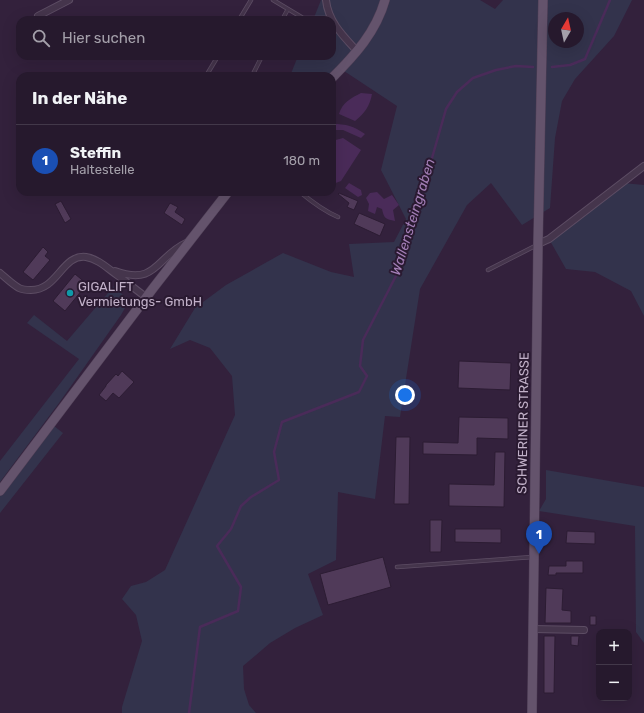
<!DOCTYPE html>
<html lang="de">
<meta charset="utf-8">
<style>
:root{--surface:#26192d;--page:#322639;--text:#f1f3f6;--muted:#a4a0aa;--line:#423849;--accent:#b45309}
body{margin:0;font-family:Rubik,sans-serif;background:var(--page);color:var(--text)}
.controls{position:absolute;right:12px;bottom:12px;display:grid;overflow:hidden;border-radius:8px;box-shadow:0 4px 16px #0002}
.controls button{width:36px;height:36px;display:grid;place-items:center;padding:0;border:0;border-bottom:1px solid var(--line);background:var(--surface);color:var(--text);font:20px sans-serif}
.compass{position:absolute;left:548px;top:12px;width:36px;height:36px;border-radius:50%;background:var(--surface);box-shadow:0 4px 16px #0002;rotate:9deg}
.you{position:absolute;left:405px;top:395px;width:14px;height:14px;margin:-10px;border:3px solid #fff;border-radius:50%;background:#1a73e8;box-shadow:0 0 0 6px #1a73e833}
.badge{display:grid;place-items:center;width:26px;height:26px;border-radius:50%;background:var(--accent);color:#fff;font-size:13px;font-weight:700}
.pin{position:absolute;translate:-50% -33px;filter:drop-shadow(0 1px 2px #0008)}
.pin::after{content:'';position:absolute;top:21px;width:14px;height:12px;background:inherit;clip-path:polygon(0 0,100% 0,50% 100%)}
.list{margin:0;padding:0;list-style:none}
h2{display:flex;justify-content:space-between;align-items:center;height:52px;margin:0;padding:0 16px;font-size:17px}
h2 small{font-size:13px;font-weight:400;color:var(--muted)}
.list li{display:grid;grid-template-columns:26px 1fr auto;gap:12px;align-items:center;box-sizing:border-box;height:72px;padding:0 16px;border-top:1px solid var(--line)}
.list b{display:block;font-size:15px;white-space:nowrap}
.list p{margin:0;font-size:13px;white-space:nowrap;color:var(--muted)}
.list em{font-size:13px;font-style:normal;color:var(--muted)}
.icon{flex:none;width:22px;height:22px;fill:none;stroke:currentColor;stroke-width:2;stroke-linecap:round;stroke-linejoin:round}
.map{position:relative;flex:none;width:644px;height:713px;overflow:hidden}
.search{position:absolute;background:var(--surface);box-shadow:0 4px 16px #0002;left:16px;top:16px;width:320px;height:44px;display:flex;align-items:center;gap:10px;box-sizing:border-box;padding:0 14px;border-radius:12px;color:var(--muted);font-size:15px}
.panel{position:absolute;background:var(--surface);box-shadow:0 4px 16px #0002;left:16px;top:72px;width:320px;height:124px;border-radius:12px}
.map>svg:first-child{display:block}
.green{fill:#33334c;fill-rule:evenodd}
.water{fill:#4a2b59}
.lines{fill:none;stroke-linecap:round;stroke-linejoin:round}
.stream{stroke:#4a2b59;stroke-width:2.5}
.building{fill:#503a59;stroke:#2c1c33}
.lane-casing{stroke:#5d4d64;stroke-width:4.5}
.street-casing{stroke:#5d4d64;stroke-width:8}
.primary-casing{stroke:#4e3e55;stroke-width:10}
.lane{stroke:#45354c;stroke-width:3}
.street{stroke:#45354c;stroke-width:6}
.primary{stroke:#64536c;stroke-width:9}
.culture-dot{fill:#0f9aa8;stroke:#2a1a31;stroke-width:1.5}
.labels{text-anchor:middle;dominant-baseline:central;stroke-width:4;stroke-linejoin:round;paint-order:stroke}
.poi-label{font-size:13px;fill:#c1b0c8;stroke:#2a1a31;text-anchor:start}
.street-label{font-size:13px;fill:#c1b0c8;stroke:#2a1a31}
.water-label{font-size:14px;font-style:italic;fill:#a37eb6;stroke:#2a1a31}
</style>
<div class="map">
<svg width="644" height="713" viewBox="0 0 644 713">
<rect width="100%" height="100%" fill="#33213c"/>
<path class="green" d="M321,0h159l15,9 8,-9h129l-18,36 -39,43 -13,22 -7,37 -5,70 -28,17 -31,-42 -24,22 -47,84 -20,128 -15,-1 -10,83 -37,-7 -2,68 -28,14 15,41 -28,13 -25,15 -27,23 1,23 5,16 7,8h-134v-6l20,-66 -6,-26 -14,-16 9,-13 15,-4 19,-12 70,-155 -3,-39 -22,-28 -20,-8 -20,9 25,-41 31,-23 57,-32 48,19 23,5 -5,-33 45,-2 12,-23 -25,-49 16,-64 -56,-37 -9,7h-42l8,-20h34v-36h-19zM554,18h24v24h-24z
M623,183l21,2v131l-13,-25 -36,-19 -29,-3 -17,-30z
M114,286l10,10 2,4 -1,8 -4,7 -62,88 -59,79v-21l79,-102 -52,-36 7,-8 33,26z
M54,426l9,7 -63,80v-19z
M546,470l98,17v156l-8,-11 -1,-106 -96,-15 7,-12z"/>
<path class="water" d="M361,93l11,1c-2,12 -8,20 -17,27l-16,-7c3,-11 12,-16 22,-21z
M332,124c15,0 21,2 33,10l-4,4 -18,-8h-11z
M343,138l18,12 -20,31 -8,3h-1v-43z
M349,183l12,7 1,5 -4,2 -13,-9z
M377,192l7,7 8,-4 7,10 -6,5 2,11c-9,-2 -11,-2 -13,-12l-5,-2 -2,7 -7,-3 1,-7 -3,-6 4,-5z"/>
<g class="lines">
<path class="stream" d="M552,67l18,-2 15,-6 25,-59
M189,713l11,-86 38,-16 3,-24 -24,-41 14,-17 10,-23 10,-9 28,-17 -5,-28 8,-30 77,-30 8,-16 -7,-10 3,-26 36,-70 19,-63 28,-98 11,-17 16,-14 23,-8 20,-4 17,1"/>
</g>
<path class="building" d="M339,193l19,8 -4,9 -7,-3 2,-4 -11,-9z
M61,201l10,18 -6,4 -10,-19z
M170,203l8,4 -3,5 10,7 -3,6 -18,-12z
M359,213l26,11 -5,12 -26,-12z
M43,247l5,5 -3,4 5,4 -17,20 -10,-8z
M75,274l12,10 -22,27 -12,-10z
M459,361l52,2 -1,27 -52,-2z
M122,371l12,11 -15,16 -6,-5 -7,8 -7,-6 7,-9v-1l10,-11 2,2z
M459,417l49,1v21l-31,-1v17l-54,-1v-12l35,1z
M396,437h14l-1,67h-15z
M495,452h10l-1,55 -55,-1v-22l45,1z
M430,520h12l-1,32h-11z
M455,529h46v14l-46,-1z
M567,531l28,1v12l-29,-1z
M383,557l8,30 -63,18 -8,-31z
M566,561h17v12h-27v2h-8l1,-9h17z
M546,588l17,1 -1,21 9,1v12h-26z
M590,616h6v9h-6z
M544,636h11l-1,57h-10z
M571,636h8l-1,10 -7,-1z"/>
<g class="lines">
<g class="lane-casing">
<path id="lane" d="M273,0l30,18h28
M239,20l12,-20
M282,20l6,-11
M206,76l12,-20
M252,76l10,-20
M300,192c12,10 24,19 38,25
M488,270l49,-25
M397,567l136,-10"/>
</g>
<g class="street-casing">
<path id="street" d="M326,0c2,21 17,36 31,51
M38,16l31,-16
M538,244l11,-5 95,-73
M115,271c42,15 41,-14 71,-28
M0,273c6,5 12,11 19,15 4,2 8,2 12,2 27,0 31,-36 55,-33 12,2 21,11 31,18 10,7 19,15 29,22
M533,629l51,1"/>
</g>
<g class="primary-casing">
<path id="primary" d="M332,78c23,-23 44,-46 53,-78
M0,491l154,-204 74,-95
M532,713l6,-469 5,-244"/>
</g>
<use href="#lane" class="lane"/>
<use href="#street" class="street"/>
<use href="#primary" class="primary"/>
</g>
<circle class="culture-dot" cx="70" cy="293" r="4"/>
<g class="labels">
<g class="poi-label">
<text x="78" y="286">GIGALIFT<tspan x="78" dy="15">Vermietungs- GmbH</tspan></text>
</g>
<g class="street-label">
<text transform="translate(523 423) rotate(-89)">SCHWERINER STRASSE</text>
</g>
<g class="water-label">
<text transform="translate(413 217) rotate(-73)">Wallensteingraben</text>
</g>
</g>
</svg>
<div class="controls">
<button>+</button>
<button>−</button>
</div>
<svg class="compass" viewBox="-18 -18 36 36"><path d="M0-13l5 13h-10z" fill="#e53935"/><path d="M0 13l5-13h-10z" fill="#a4a0aa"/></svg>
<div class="you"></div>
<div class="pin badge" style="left:539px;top:554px;background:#1a4fb4">1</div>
<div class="search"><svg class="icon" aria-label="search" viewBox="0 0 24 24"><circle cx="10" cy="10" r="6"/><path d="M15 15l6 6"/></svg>Hier suchen</div>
<section class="panel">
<h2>In der Nähe<small></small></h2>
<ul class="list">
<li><span class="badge" style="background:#1a4fb4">1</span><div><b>Steffin</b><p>Haltestelle</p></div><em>180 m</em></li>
</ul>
</section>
</div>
